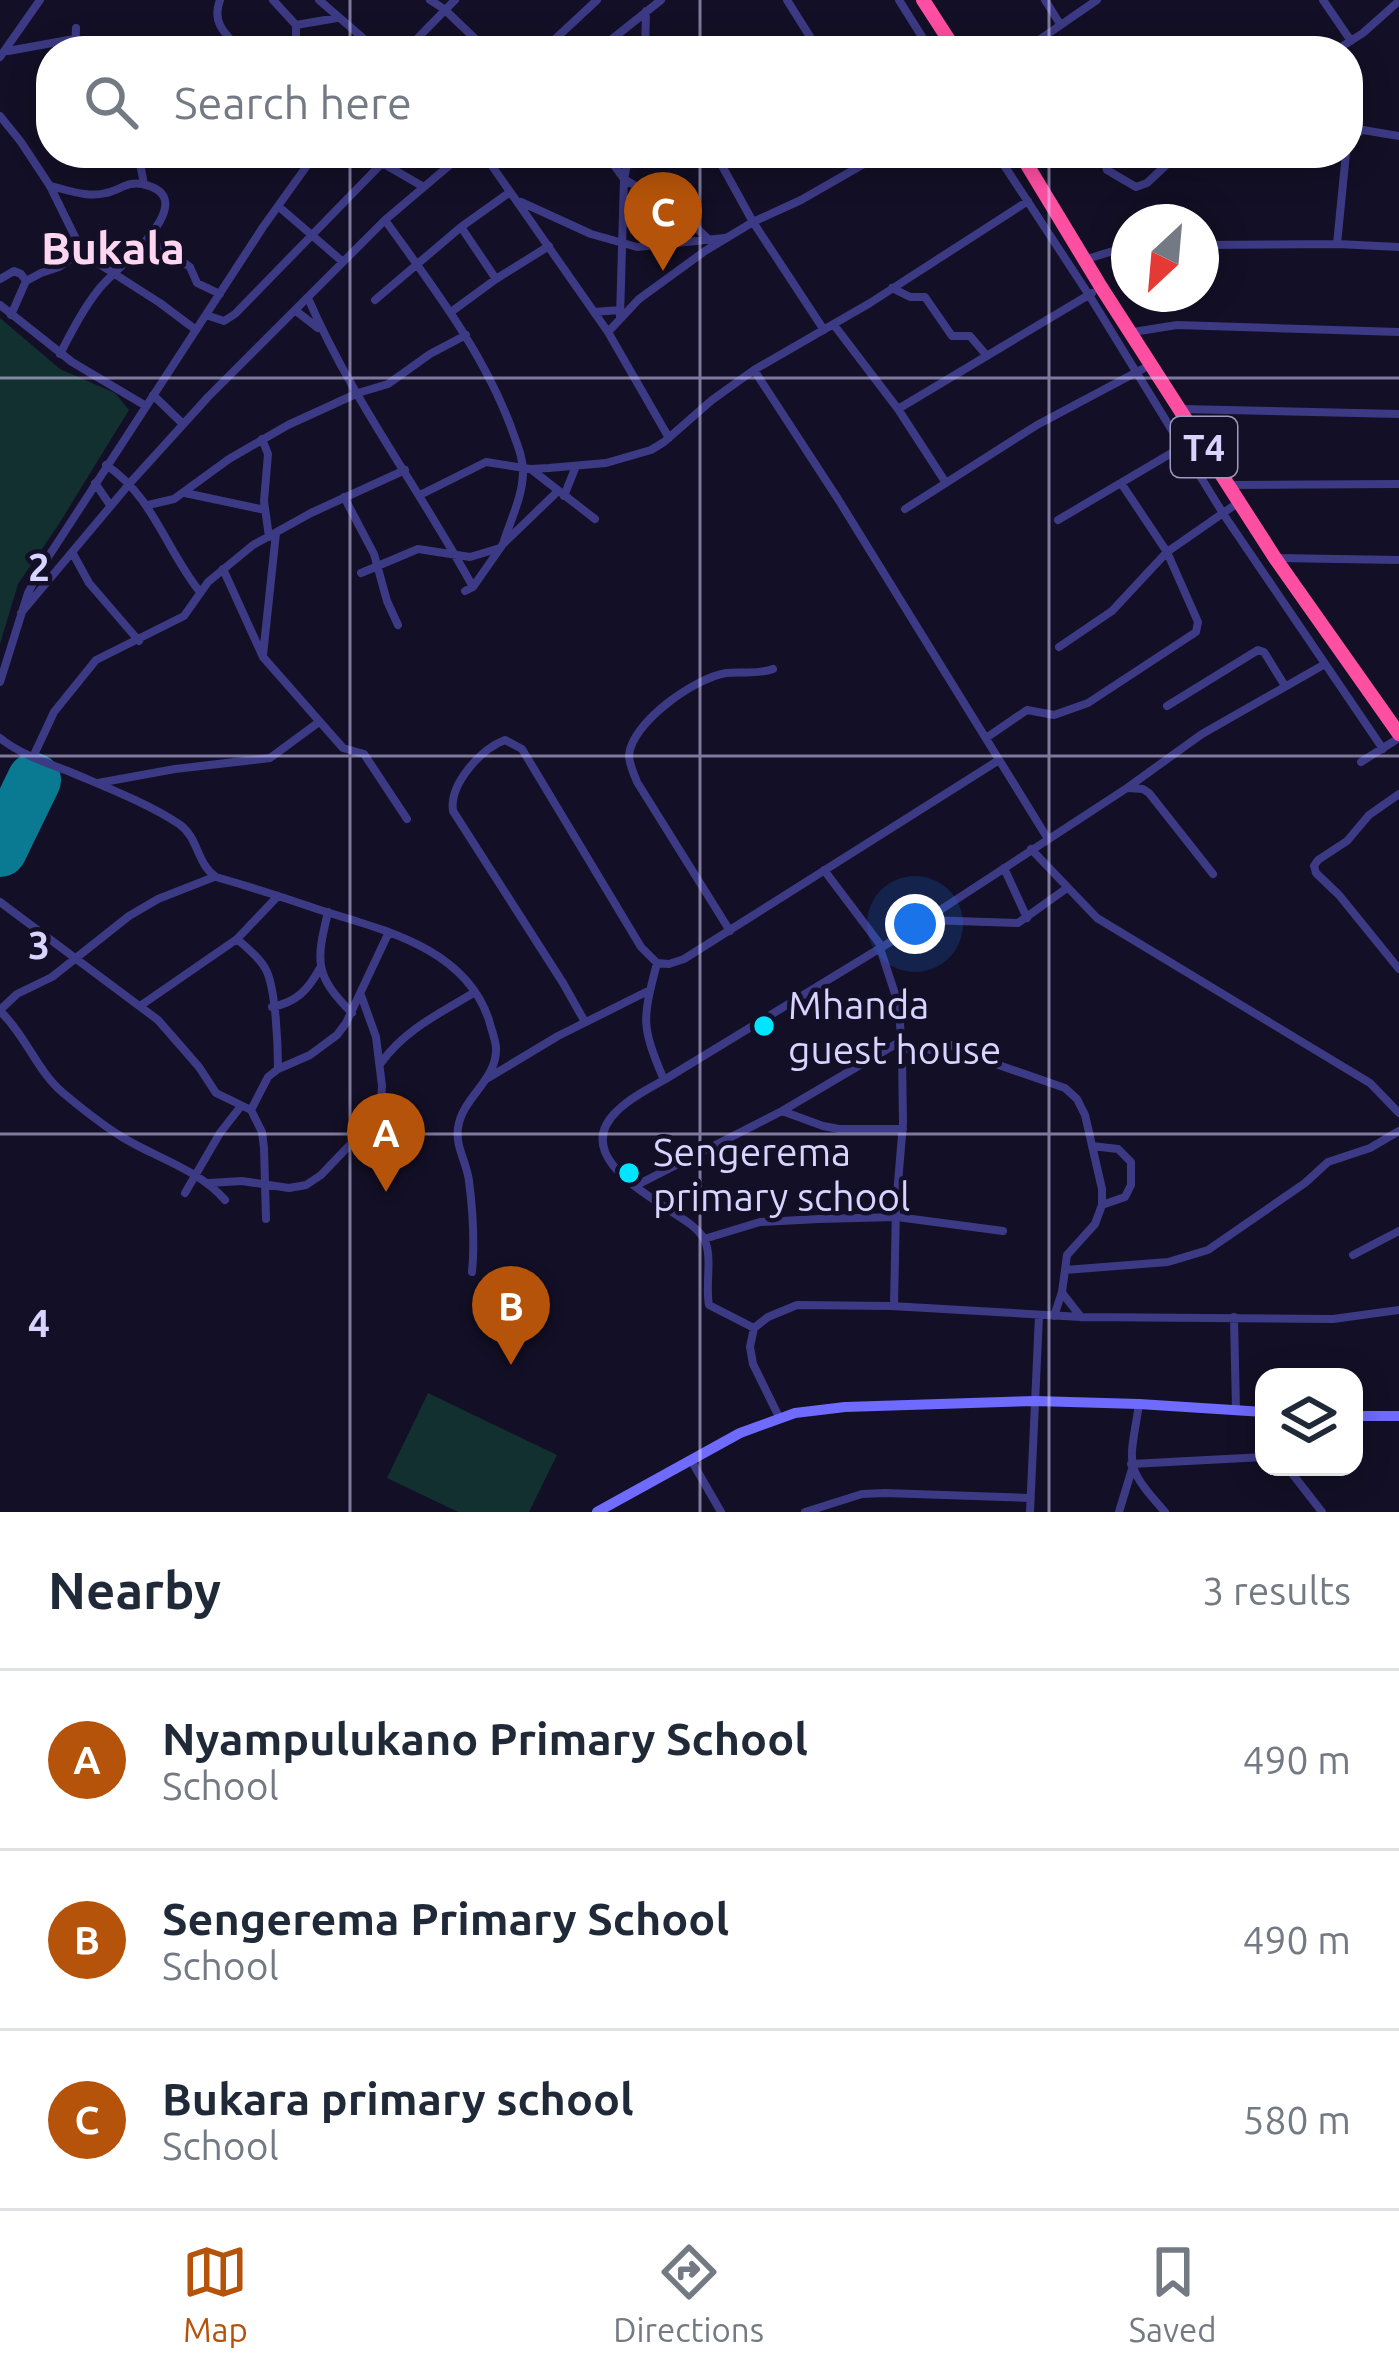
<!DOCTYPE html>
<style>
:root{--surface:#fff;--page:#f6f6f7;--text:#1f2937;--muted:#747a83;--line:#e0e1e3;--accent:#b45309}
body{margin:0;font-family:Ubuntu,sans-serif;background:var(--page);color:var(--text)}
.controls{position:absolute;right:36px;bottom:36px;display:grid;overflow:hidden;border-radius:24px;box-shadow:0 6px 30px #0003}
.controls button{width:108px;height:108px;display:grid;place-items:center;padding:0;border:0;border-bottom:3px solid var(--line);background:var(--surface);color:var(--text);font:60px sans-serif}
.compass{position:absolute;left:1111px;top:204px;width:108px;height:108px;border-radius:50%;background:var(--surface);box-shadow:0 6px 30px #0003;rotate:206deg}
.you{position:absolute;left:915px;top:924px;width:42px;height:42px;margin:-30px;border:9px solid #fff;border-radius:50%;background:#1a73e8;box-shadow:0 0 0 18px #1a73e833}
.badge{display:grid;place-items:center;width:78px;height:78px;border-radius:50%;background:var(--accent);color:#fff;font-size:39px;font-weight:700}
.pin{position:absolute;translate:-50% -99px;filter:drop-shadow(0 3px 6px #0008)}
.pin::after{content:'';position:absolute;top:63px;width:42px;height:36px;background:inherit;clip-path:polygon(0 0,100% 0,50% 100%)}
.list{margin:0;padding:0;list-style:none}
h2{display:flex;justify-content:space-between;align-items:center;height:156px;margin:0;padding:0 48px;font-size:51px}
h2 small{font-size:39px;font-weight:400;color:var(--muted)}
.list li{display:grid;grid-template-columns:78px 1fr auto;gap:36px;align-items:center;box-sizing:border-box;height:180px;padding:0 48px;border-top:3px solid var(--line)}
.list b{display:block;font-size:45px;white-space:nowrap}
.list p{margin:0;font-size:39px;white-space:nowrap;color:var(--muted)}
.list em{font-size:39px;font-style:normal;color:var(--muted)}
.icon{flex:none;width:66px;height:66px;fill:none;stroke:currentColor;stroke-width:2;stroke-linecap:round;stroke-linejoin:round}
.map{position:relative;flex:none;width:1399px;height:1512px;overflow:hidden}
.search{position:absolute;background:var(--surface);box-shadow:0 6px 30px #0003;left:36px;right:36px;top:36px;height:132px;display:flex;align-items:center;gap:30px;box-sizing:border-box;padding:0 42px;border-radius:48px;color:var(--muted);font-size:45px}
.sheet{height:696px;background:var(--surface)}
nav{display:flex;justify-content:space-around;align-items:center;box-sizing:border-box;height:168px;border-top:3px solid var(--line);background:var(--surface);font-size:33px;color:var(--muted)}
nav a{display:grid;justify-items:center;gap:6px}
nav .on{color:var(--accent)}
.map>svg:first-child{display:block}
.green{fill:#12302f}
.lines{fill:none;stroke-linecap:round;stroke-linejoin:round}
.runway{stroke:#0a7a92;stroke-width:54}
.street{stroke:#3d3a85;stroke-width:8}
.secondary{stroke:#6f6bff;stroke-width:10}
.highway{stroke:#ff4fa3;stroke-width:14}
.grid{fill:none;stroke:#d9d4ff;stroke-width:3;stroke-opacity:0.55}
.poi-dot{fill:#00e5ff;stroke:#130f26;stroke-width:4.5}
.labels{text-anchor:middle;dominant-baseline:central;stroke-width:9;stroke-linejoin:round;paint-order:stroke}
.shield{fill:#130f26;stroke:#9e99be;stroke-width:3}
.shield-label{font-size:36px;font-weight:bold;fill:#d9d4ff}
.poi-label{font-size:39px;fill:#d9d4ff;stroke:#130f26;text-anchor:start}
.quarter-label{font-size:45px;font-weight:bold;fill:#ffd6f0;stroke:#130f26}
.grid-label{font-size:39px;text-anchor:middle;font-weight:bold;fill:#d9d4ff;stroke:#130f26;stroke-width:9;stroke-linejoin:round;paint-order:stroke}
</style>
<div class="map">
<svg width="1399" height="1512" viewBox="0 0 1399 1512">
<rect width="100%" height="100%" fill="#130f26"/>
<path class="green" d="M0,318l60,51 55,24 14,17 -72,117 -39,57 -18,60z
M428,1393l129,62 -28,57h-71l-71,-34z"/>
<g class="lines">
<path class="runway" d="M0,850l34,-70"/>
<path class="street" d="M220,0c-9,23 6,35 22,51
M273,0l23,25v26
M319,0l59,51
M430,0l14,9 44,42
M787,0l32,51
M899,0l32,51
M1045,0l15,24
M1323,0l28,41
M296,25l41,-7
M8,51l66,-12
M75,51l1,-23
M405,51l50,-51
M546,51l7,-10 44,-41
M597,51l64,-51
M645,51l1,-40
M1023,51l74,-51
M1335,51l28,-18 36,-32
M0,57l40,-57
M0,116l21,26 29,44 28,57 10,14 72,46 36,27
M1348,142l2,-5 13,-7 36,6
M138,153l6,31
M365,153l57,33
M483,153l125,179 61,106
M605,153l19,26 58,35 27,26
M715,153l38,69 71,108
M996,153l93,142 135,220 159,234
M1103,153l4,17 29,17 11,-4 32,-30
M50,186c18,4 38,12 56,7 14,-3 22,-12 36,-9 67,14 -30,87 -43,105 -16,20 -27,42 -39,65
M521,202l70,32 46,13 88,-9
M278,206l65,56
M385,220c47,66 97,130 126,207 5,15 12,29 12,45 0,24 -13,49 -20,72
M461,227l35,52
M149,238l41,29 7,16 23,11
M1337,244l9,-91
M1201,245l136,-1 62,3
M1087,259l42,-13
M0,279l14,-8 7,3 5,7
M892,288l18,9h15l27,39h18l17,20
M308,298c44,102 112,192 165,289
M375,300l86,-73 49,-35
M0,305l72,57 74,44
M296,311l22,17
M451,312l45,-33 53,-33
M594,312l26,-2
M11,315l15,-34 15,-8 18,-6 23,-16
M206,315l18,6 11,-7 157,-161
M620,317l4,-138 3,-14 6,-12
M834,325l64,84 48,74
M608,332l31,-33 66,-48 48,-29 48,-22 82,-47
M1133,332l44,-7 222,7
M754,370l84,129 210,340
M153,395l30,29
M898,409l194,-116
M1181,409l218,5
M262,439l6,15 -4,47 5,36
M106,465c47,31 60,85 94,127
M532,470l63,49
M95,483l15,22
M1229,485l170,-1
M185,493l80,17
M420,495l66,-33 44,7 19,-1 57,-5 45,-13 13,-8 48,-42 42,-30 116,-67 158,-102
M564,496l12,-30
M344,497l30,57 13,47 11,24
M148,505l26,-6 55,-40 59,-34 70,-32 30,-9 42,-30 36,-19
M905,509l132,-84 113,-60
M1058,520l139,-82
M72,552l17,31 50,58
M1277,558l122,2
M223,569l40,88 80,91 21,6 43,65
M361,573l57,-24 52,8 30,-9
M465,591l8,-4 30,-43 54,-52
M21,613l109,-130 78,-86 177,-177 79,-67
M1059,647l53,-36 55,-59 72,-50
M263,655l13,-122
M0,682l28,-89 13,-25 222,-341 53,-74
M1167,706l91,-56 6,2 21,34
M0,738c20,16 44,24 68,33 37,16 77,31 111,53 20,14 17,39 37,53 35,10 69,21 104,33 64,20 145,38 169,110 2,9 6,18 7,27 2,33 -34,50 -38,81 -3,18 9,35 11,53 4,31 6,60 3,91
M986,738l41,-28 27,5 34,-12 108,-71 2,-10 -31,-70 -46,-69
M33,757l21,-45 42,-52 88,-44 24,-34 45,-37 58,-32 94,-43
M1361,762l38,-24
M98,783l77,-14 95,-11 49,-36
M1128,788l15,1 6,4 64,81
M1399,794l-30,21 -22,26 -29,19 -4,6 2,7 23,22 60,74
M1031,849l66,69 273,165 29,30
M1004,868l23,50
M824,870l58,77
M0,902l158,118 41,47 17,26 35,17 11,22 2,16 2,71
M328,912c-12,50 -14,63 24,101
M926,920l92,3 49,-35
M730,931l-93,-149c-3,-8 -8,-18 -8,-27 3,-33 66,-77 97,-82 16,-2 31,2 47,-4
M237,939c10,9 22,18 28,29 11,18 13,79 13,101
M880,948l19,58 3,51 1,66 -7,84 -2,99
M657,963c-15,58 -16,62 7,117
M140,1006l97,-67 41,-43
M272,1007c25,-5 36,-17 48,-39
M0,1010l17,-16 35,-17 77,-61 29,-17 56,-22
M0,1011c26,25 36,58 62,81 19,16 39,32 60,45 34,21 76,32 103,63
M585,1022l-22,-39 -110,-172c-4,-27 28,-62 52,-71l17,9 119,198 16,16 12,1 15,-5 315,-199
M901,1049l33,1 18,-5 32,15 81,28 12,11 8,16 17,74v16l-7,19 -28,31 -5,37 -8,24
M381,1063c23,-33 61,-51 94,-71
M488,1078l70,-42 92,-46
M251,1110l17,-33 10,-8 32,-14 27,-20 9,-12 43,-91
M782,1111l41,15 16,3h64
M1092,1146l26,3 13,13v23l-6,12 -23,8
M209,1183l33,-2 47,7 17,-3 15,-10 45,-47 15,-28 1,-14 -6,-49 -15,-42
M635,1186l147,-75 119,-70
M185,1193l35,-60 21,-27
M704,1239l56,-17 59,-3 78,-2 106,14
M1353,1255l46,-24
M1065,1270l103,-8 40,-12 97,-67 23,-21 42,-14 29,-17
M1063,1294l18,23
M1234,1317l2,93
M754,1328l-45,-23c-4,-19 4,-50 -5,-66 -7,-13 -24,-21 -36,-30 -30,-20 -94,-57 -51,-98 13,-13 31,-22 47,-31l241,-147 222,-145 75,-54 123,-70
M1139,1404c-9,61 -17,60 26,108
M780,1419l-27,-55 -3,-17 4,-19 14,-11 29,-12 94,1 190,11 252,2 66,-9
M691,1460l30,52
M1131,1464l133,-7
M1287,1467l35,45
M805,1512l57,-18 23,-1 144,5
M1030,1512l9,-196
M1119,1512l13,-43"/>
<path class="secondary" d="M1354,1416h45
M597,1512l143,-79 55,-20 50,-6 190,-6 104,3 125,8"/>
<path class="highway" d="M923,0l33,51
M1020,153l81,134 174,271 124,176"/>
</g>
<path class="grid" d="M350,0v51M700,0v51M1049,0v51M350,153v1359M700,153v1359M1049,153v1359M0,378h1399M0,756h1399M0,1134h1399"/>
<g class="poi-dot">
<circle cx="764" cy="1026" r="12"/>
<circle cx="629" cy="1173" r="12"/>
</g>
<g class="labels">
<rect class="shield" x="1171" y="417" width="66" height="60" rx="9"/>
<g class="shield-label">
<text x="1204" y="447">T4</text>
</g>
<g class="poi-label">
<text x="788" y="1004">Mhanda<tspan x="788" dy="45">guest house</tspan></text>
<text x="653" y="1151">Sengerema<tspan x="653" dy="45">primary school</tspan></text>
</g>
<g class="quarter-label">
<text x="113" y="247">Bukala</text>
</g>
</g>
<g class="grid-label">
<text x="39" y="581">2</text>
<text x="39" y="959">3</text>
<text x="39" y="1337">4</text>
</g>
</svg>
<div class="controls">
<button><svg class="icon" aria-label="layers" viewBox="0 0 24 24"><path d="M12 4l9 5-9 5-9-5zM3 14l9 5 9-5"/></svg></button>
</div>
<svg class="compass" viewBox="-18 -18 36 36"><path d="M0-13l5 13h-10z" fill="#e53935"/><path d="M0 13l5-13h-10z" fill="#747a83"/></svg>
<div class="you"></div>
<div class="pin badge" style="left:386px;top:1192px">A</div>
<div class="pin badge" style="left:511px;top:1365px">B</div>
<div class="pin badge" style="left:663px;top:271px">C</div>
<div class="search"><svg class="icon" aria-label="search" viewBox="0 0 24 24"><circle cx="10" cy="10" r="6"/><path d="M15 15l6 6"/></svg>Search here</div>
</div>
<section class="sheet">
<h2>Nearby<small>3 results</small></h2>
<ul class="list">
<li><span class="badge">A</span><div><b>Nyampulukano Primary School</b><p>School</p></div><em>490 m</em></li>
<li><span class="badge">B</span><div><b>Sengerema Primary School</b><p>School</p></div><em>490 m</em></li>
<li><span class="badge">C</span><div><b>Bukara primary school</b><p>School</p></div><em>580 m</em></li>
</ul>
</section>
<nav>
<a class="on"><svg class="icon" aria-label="map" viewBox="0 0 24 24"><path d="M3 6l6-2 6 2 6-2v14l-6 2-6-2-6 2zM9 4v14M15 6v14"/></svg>Map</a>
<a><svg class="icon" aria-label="directions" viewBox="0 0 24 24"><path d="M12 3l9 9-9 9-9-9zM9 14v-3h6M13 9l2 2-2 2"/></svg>Directions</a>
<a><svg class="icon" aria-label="saved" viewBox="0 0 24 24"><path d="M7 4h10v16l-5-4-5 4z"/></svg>Saved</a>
</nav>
